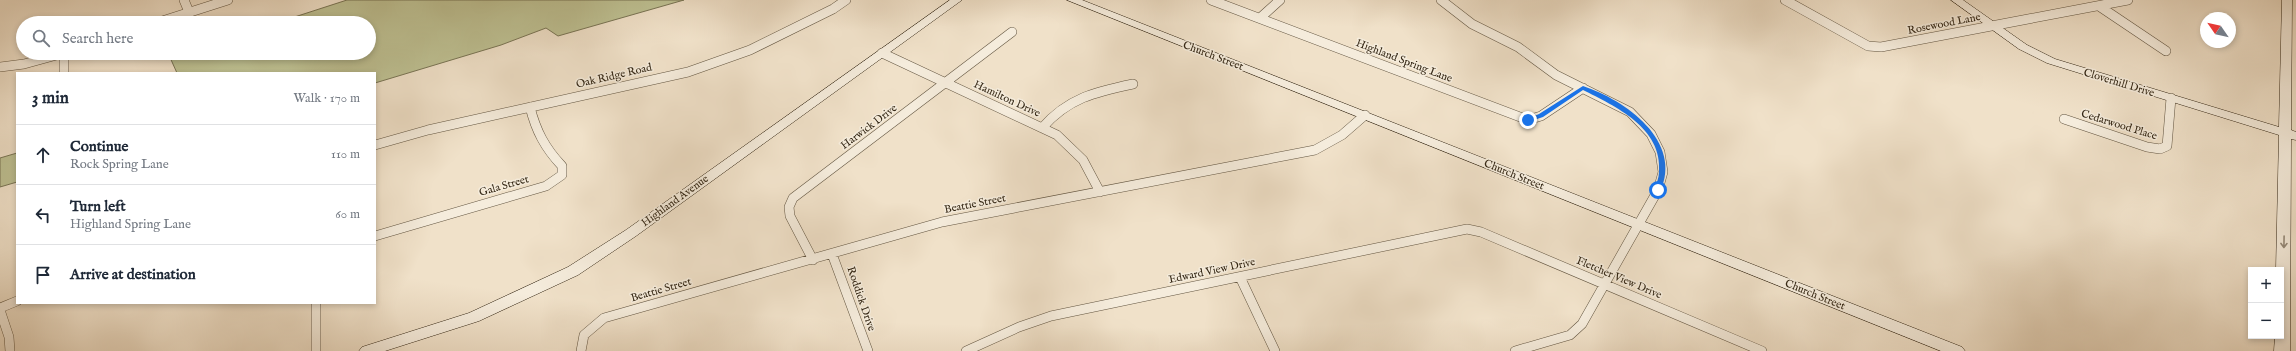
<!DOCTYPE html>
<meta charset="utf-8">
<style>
:root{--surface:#fff;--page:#f2f2f3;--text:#1f2937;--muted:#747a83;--line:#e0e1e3}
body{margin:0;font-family:"IM FELL English",serif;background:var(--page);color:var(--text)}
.controls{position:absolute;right:12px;bottom:12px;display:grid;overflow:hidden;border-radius:0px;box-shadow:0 2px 6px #0003}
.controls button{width:36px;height:36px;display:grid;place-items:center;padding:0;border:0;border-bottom:1px solid var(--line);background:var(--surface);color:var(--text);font:20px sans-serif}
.compass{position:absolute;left:2200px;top:12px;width:36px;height:36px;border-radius:50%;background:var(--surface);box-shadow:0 2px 6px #0003;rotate:304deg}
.stop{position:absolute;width:12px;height:12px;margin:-9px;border:3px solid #1a73e8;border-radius:50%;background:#fff}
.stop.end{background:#1a73e8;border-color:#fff;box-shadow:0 1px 4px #0008}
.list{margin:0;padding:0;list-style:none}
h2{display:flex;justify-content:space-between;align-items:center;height:52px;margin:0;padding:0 16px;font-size:17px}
h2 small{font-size:13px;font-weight:400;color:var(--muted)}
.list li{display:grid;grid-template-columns:26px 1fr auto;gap:12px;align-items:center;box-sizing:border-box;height:60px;padding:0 16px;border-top:1px solid var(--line)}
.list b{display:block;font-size:15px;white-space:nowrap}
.list p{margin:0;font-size:13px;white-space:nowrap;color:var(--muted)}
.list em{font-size:13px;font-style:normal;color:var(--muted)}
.icon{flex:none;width:22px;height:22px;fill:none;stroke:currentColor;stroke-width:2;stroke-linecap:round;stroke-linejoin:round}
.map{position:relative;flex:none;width:2296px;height:351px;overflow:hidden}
.search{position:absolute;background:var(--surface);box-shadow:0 2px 6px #0003;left:16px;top:16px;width:360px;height:44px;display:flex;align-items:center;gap:10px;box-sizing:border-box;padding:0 14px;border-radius:22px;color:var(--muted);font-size:15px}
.panel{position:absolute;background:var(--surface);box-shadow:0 2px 6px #0003;left:16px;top:72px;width:360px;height:232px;border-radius:0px}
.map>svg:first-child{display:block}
.green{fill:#bec193;stroke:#787454}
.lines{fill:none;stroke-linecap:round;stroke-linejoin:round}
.street-casing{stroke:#625541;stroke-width:10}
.secondary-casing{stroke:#332614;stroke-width:1}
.street{stroke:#f5ecdc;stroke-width:9}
.secondary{fill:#f5ecdc;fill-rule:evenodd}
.oneway{stroke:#948978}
.route{fill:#1a73e8}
.labels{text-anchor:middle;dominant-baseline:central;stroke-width:3;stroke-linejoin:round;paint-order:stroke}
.street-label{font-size:11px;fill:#332614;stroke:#f5ecdc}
</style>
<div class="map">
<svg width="2296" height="351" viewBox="0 0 2296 351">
<rect width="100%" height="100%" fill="#f0e1c9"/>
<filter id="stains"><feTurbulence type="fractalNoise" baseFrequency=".005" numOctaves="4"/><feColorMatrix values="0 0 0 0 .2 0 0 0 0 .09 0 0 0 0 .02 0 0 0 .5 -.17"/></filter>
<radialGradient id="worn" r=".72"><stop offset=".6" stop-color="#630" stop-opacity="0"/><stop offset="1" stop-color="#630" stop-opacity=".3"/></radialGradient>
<path class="green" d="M347,0h337l-126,36 -12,-8 -45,17 -126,38v-10h-198l-9,-20h201v-30h-93z
M17,153v29l-17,5v-29z"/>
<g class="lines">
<g class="street-casing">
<path id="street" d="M184,0l5,12
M1211,0l317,120 13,-4 42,-28
M1441,0l31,24 46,23 38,28 74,37 21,22 9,18 3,20 -5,18 -76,134 -12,11 -55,16
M1785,0l83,46 13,1 247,-47
M2099,6l67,45
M1260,18l20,-18
M156,23l72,-23
M64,53v20
M882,53l175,82 26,25 17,32
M0,67l24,-3 40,-11
M2064,119l83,28 13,2 7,-3 4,-48
M1042,128c26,-30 53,-36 91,-44
M375,145l53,-15 260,-58 62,-22 83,-41 13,-9
M375,236l171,-50 16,-11v-9c-17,-18 -26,-35 -32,-59
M832,254l36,97
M813,260l-23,-44 -1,-9 4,-9 219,-166
M1240,277l35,74
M316,303v48
M0,308l17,-7
M0,310l9,27 1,14
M581,351l3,-16 20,-17 338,-96 373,-72 27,-15 23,-20
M966,351l53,-24 32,-11 416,-87 14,3 281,119"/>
</g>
<g class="secondary-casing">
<path id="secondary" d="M950,0h12l-326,236 -58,39 -99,46 -94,30h-26l3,-4 107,-34 99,-46 58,-37z
M1067,0h15l880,347 3,4h-24z
M1951,0h12l64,45 28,14 224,68 3,-127h10l-1,130 5,2v8l-5,-1 -1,212h-16l1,-15h6v-66h-5l3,-135 -232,-72 -28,-14z"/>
</g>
<use href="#street" class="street"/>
<use href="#secondary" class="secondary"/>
</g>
<defs><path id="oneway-shaft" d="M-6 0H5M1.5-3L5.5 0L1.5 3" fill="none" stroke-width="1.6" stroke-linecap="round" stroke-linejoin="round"/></defs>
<use class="oneway" href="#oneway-shaft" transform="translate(2284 242) rotate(91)"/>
<path class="route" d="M1583,86c42,14 101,55 77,106l-5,-2c1,-6 4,-12 4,-18 4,-44 -44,-66 -76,-82l-40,27 -15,5 -3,-2 14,-6z"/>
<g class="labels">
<g class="street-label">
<text transform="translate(1944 24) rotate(-11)">Rosewood Lane</text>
<text transform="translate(1213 56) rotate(21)">Church Street</text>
<text transform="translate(1404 61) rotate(21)">Highland Spring Lane</text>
<text transform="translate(614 76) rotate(-13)">Oak Ridge Road</text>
<text transform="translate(2119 83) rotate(17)">Cloverhill Drive</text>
<text transform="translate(1007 99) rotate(25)">Hamilton Drive</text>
<text transform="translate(2119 125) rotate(17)">Cedarwood Place</text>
<text transform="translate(869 127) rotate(-37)">Harwick Drive</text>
<text transform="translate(1514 175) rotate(22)">Church Street</text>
<text transform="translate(504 186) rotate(-16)">Gala Street</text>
<text transform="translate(675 201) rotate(-36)">Highland Avenue</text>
<text transform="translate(975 204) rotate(-11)">Beattie Street</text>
<text transform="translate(1212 271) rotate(-12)">Edward View Drive</text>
<text transform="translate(1619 278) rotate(23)">Fletcher View Drive</text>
<text transform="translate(661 290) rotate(-16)">Beattie Street</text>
<text transform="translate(1815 295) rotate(22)">Church Street</text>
<text transform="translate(861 299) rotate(71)">Roddick Drive</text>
</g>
</g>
<rect width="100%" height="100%" filter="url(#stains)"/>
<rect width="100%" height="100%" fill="url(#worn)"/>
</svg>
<div class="controls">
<button>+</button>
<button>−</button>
</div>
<svg class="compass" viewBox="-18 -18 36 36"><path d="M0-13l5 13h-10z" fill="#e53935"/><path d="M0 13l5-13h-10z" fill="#747a83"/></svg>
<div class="stop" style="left:1658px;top:190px"></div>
<div class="stop end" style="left:1528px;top:120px"></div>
<div class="search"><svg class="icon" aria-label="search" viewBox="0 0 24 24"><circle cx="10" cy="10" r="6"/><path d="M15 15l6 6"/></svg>Search here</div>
<section class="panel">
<h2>3 min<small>Walk · 170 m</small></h2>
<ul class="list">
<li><svg class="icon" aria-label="ahead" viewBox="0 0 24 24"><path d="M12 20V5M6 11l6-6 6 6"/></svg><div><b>Continue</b><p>Rock Spring Lane</p></div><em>110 m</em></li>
<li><svg class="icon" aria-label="left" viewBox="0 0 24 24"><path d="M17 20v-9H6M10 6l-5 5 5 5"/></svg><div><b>Turn left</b><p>Highland Spring Lane</p></div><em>60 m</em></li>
<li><svg class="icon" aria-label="arrive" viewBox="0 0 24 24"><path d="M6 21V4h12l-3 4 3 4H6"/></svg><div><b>Arrive at destination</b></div></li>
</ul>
</section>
</div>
